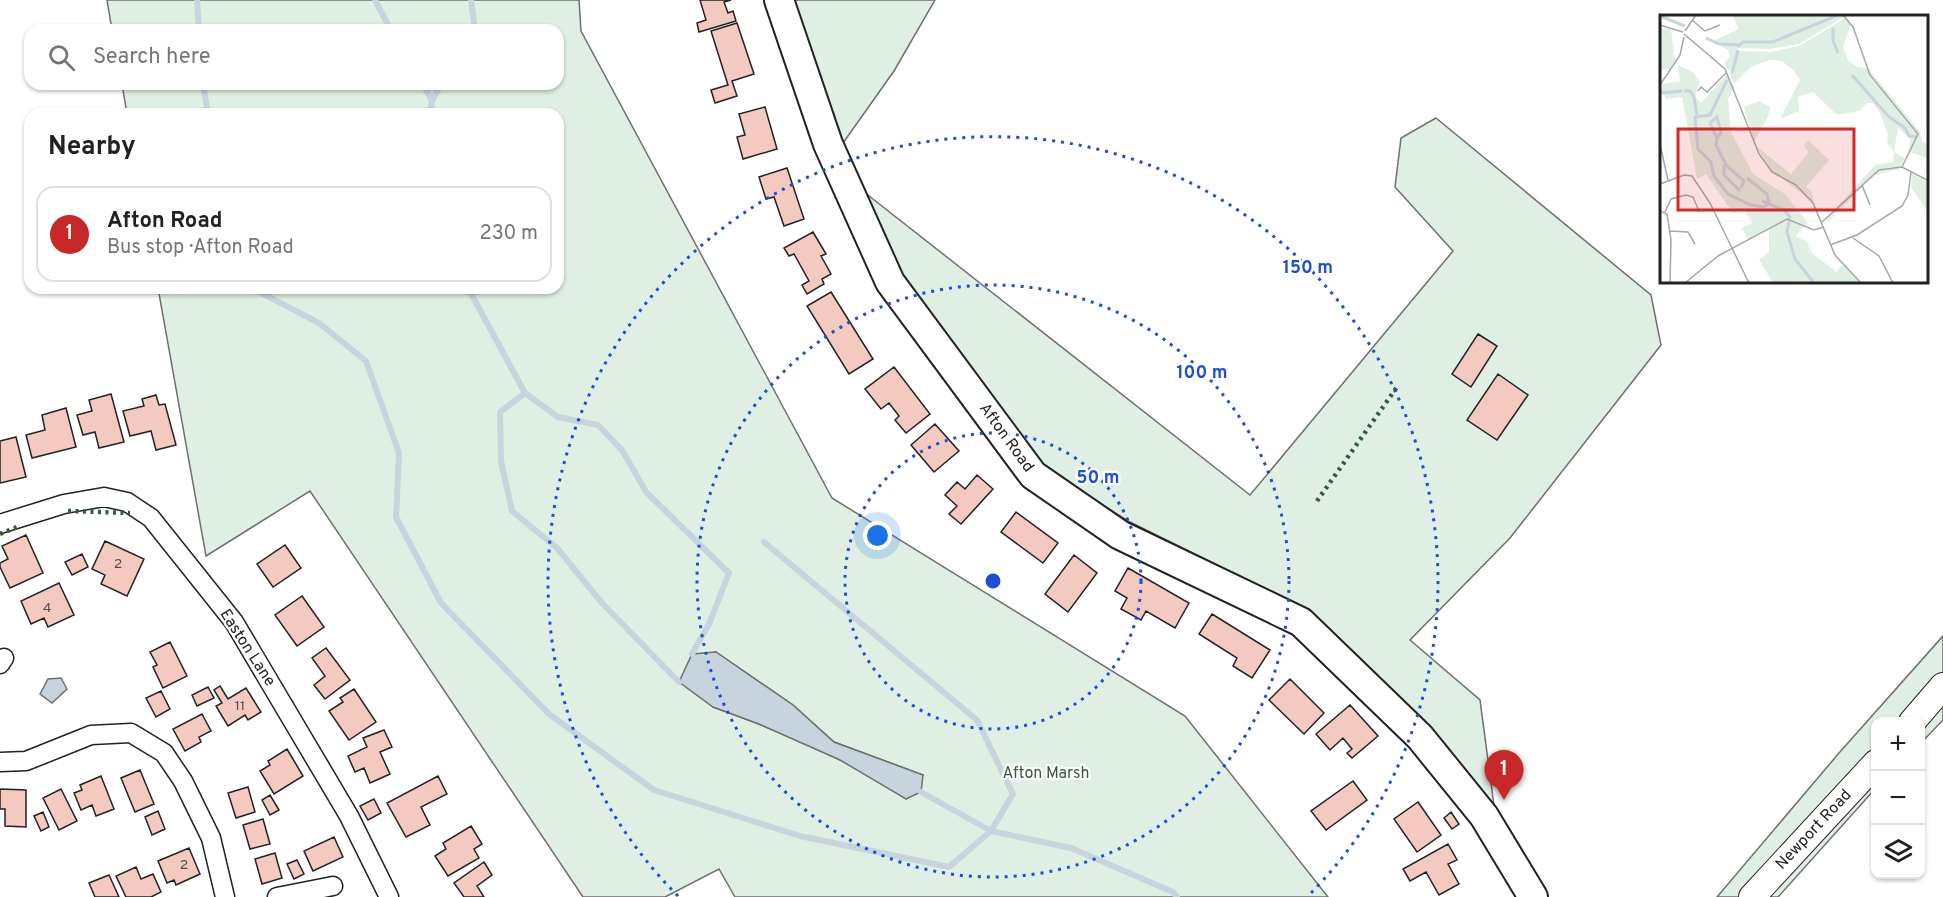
<!DOCTYPE html>
<meta charset="utf-8">
<style>
:root{--surface:#fff;--page:#f2f2f2;--text:#202124;--muted:#757577;--line:#e0e0e0;--accent:#c62828}
body{margin:0;font-family:Overpass,sans-serif;background:var(--page);color:var(--text)}
.controls{position:absolute;right:18px;bottom:18px;display:grid;overflow:hidden;border-radius:12px;box-shadow:0 2px 4px #0004}
.controls button{width:54px;height:54px;display:grid;place-items:center;padding:0;border:0;border-bottom:2px solid var(--line);background:var(--surface);color:var(--text);font:30px sans-serif}
.you{position:absolute;left:878px;top:536px;width:21px;height:21px;margin:-15px;border:4px solid #fff;border-radius:50%;background:#1a73e8;box-shadow:0 0 0 9px #1a73e833}
.badge{display:grid;place-items:center;width:39px;height:39px;border-radius:50%;background:var(--accent);color:#fff;font-size:20px;font-weight:700}
.pin{position:absolute;translate:-50% -50px;filter:drop-shadow(0 2px 3px #0008)}
.pin::after{content:'';position:absolute;top:32px;width:21px;height:18px;background:inherit;clip-path:polygon(0 0,100% 0,50% 100%)}
.list{margin:0;padding:0;list-style:none}
h2{display:flex;justify-content:space-between;align-items:center;height:78px;margin:0;padding:0 24px;font-size:26px}
h2 small{font-size:20px;font-weight:400;color:var(--muted)}
.list li{display:grid;grid-template-columns:39px 1fr auto;gap:18px;align-items:center;box-sizing:border-box;height:96px;margin:0 12px 12px;padding:0 12px;border:2px solid var(--line);border-radius:18px}
.list b{display:block;font-size:22px;white-space:nowrap}
.list p{margin:0;font-size:20px;white-space:nowrap;color:var(--muted)}
.list em{font-size:20px;font-style:normal;color:var(--muted)}
.icon{flex:none;width:33px;height:33px;fill:none;stroke:currentColor;stroke-width:2;stroke-linecap:round;stroke-linejoin:round}
.map{position:relative;flex:none;width:1943px;height:897px;overflow:hidden}
.search{position:absolute;background:var(--surface);box-shadow:0 2px 4px #0004;left:24px;top:24px;width:540px;height:66px;display:flex;align-items:center;gap:15px;box-sizing:border-box;padding:0 21px;border-radius:18px;color:var(--muted);font-size:22px}
.panel{position:absolute;background:var(--surface);box-shadow:0 2px 4px #0004;left:24px;top:108px;width:540px;height:186px;border-radius:18px}
.map>svg:first-child{display:block}
.green{fill:#e0efe3;stroke:#6f6f6f;stroke-width:1.5;fill-rule:evenodd}
.water{fill:#c7d3dd;stroke:#6f6f6f;stroke-width:1.5}
.lines{fill:none;stroke-linecap:round;stroke-linejoin:round}
.stream{stroke:#c7d3dd;stroke-width:6}
.building{fill:#f3c9c0;stroke:#222;stroke-width:1.5}
.minor-casing{stroke:#222;stroke-width:21}
.secondary-casing{stroke:#222;stroke-width:28}
.primary-casing{stroke:#222;stroke-width:32}
.minor{stroke:#fff;stroke-width:18}
.secondary{stroke:#fff;stroke-width:26}
.primary{stroke:#fff;stroke-width:28}
.hedge{stroke:#2f5e38;stroke-width:4.5;stroke-dasharray:3 4.5;stroke-linecap:butt}
.ring{fill:none;stroke:#1d4ed8;stroke-width:3;stroke-dasharray:3 6}
.labels{text-anchor:middle;dominant-baseline:central;stroke-width:4.5;stroke-linejoin:round;paint-order:stroke}
.number-label{font-size:14px;fill:#564c4a}
.street-label{font-size:16px;fill:#222;stroke:#fff}
.park-label{font-size:16px;fill:#2f5e38;stroke:#fff}
.inset-river{fill:none;stroke:#c7d3dd;stroke-width:3}
.inset-road{fill:none;stroke:#a7a7a7;stroke-width:1.5}
.view{fill:#d62828;fill-opacity:0.15;stroke:#d62828;stroke-width:3}
.inset-edge{fill:none;stroke:#222;stroke-width:3}
.centre{fill:#1d4ed8;stroke:#fff;stroke-width:3}
.ring-label{font-size:18px;text-anchor:middle;font-weight:bold;fill:#1d4ed8;stroke:#fff;stroke-width:4.5;stroke-linejoin:round;paint-order:stroke}
</style>
<div class="map">
<svg width="1943" height="897" viewBox="0 0 1943 897">
<rect width="100%" height="100%" fill="#fff"/>
<path class="green" d="M107,0h472l2,31 251,467 353,218 143,181h-593l-16,-28 -54,28h-82l-273,-406 -104,65 -48,-268h400v-174h-431l-5,-30h436v-54h-446zM716,652l77,53 41,37 89,33 -17,24c-59,-41 -126,-68 -193,-92z
M794,0h141l-41,71 -51,72z
M1436,118l215,177 10,50 -151,193 -100,102 70,60 15,113 -186,-202 -181,-90 -90,-57 -138,-184 -36,-88 386,303 203,-244 -58,-64 6,-49z
M1943,636v84l-22,23 -1,-21h-44l-1,67 -97,108h-61l122,-144z"/>
<path class="water" d="M716,652l77,53 41,37 89,33 -2,17 -15,7 -66,-39 -81,-36 -46,-17 -34,-25 13,-28z
M61,678l6,11 -15,14 -12,-9 8,-15z"/>
<g class="lines">
<path class="stream" d="M197,0l2,30
M375,0l16,30
M471,0l4,30
M203,84l5,30
M423,84l9,17
M430,114l2,-13 9,-17
M252,288l67,35 47,38 33,92 -3,64 45,86 108,111 105,76 146,46 149,31 42,-36 22,-37 -36,-74 -213,-178
M468,288l57,105 33,24 40,8 24,25 24,42 83,81 -20,51 -17,30
M525,393l-25,19 1,49 11,50 45,37 45,55 77,79
M921,792l70,39 80,17 102,44 4,5"/>
</g>
<path class="building" d="M700,0h31l-7,2 4,11 5,-2 3,10 -37,11 -2,-9 9,-3z
M737,23l17,51 -22,7 5,15 -22,7 -4,-13 17,-5 -17,-54z
M765,107l12,42 -34,10 -6,-22 8,-2 -6,-21z
M787,168l17,51 -20,7 -10,-29 -8,2 -7,-22z
M813,232l13,22 -5,2 10,18 -9,5 2,5 -17,10 -5,-9 7,-4 -15,-27 -5,2 -5,-8z
M831,292l42,67 -24,15 -42,-68z
M1478,334l19,12 -26,41 -19,-13z
M894,367l36,47 -24,19 -11,-13 4,-4 -10,-13 -8,6 -16,-20z
M1498,374l30,21 -31,45 -30,-20z
M111,394l13,48 -25,6 -4,-16 -12,3 -6,-20 15,-4 -3,-11z
M156,395l3,10 6,-1 11,41 -20,5 -5,-19 -21,5 -7,-25 21,-5 -2,-7z
M66,408l10,39 -44,11 -6,-23 19,-5 -3,-15z
M935,424l24,27 -25,21 -23,-27z
M16,437l10,40 -26,6v-42z
M977,475l16,14 -32,35 -12,-10 8,-8 -12,-11 12,-13 8,7z
M1016,512l42,31 -15,20 -42,-31z
M26,535l17,38 -33,15 -10,-21v-4l8,-4 -6,-13z
M105,541l39,18 -17,37 -26,-12 4,-9 -13,-6z
M285,545l16,23 -28,19 -16,-23z
M82,554l6,13 -16,8 -7,-13z
M1074,555l23,18 -29,39 -23,-18z
M1128,568l61,35 -14,25 -29,-17 -5,9 -20,-11 6,-11 -12,-7z
M59,583l15,32 -26,12 -4,-9 -13,6 -10,-23z
M302,596l22,31 -27,19 -22,-31z
M1212,614l58,36 -18,28 -19,-12 4,-8 -38,-24z
M170,642l17,34 -24,12 -10,-21 4,-2 -7,-13z
M326,648l24,32 -25,19 -11,-14 11,-9 -13,-18z
M1290,679l34,34 -20,21 -35,-34z
M220,686l8,13 18,-11 15,24 -13,8 -3,-5 -17,11 -12,-20 6,-3 -8,-13z
M208,687l6,11 -17,8 -5,-11z
M354,689l22,33 -27,18 -20,-29 14,-9 -3,-4z
M161,691l9,18 -14,8 -10,-19z
M1350,705l28,31 -26,22 -5,-5 5,-4 -9,-11 -13,12 -14,-16z
M202,714l9,17 -12,6 2,5 -16,9 -12,-22z
M384,730l8,17 -12,5 10,22 -20,9 -6,-15 -9,4 -7,-16 19,-9 -4,-9z
M287,749l16,27 -29,18 -14,-23 10,-6 -2,-4z
M140,770l14,34 -19,8 -14,-34z
M101,776l13,33 -18,7 -4,-11 -11,5 -7,-17 8,-3 -2,-5z
M438,776l9,18 -26,13 9,18 -24,12 -19,-34z
M1353,781l14,19 -41,30 -15,-19z
M248,787l7,25 -19,6 -8,-25z
M0,789l26,1v37l-21,-1v-17h-5z
M61,789l16,32 -18,9 -16,-32z
M270,795l9,15 -9,5 -8,-15z
M374,799l7,14 -13,7 -8,-14z
M1418,802l23,33 -24,17 -23,-33z
M158,811l7,18 -13,6 -7,-18z
M43,812l6,15 -8,4 -7,-15z
M1451,812l8,12 -7,5 -8,-11z
M263,819l7,25 -20,5 -7,-24z
M471,826l11,18 -8,5 5,9 -31,18 -13,-20 11,-7 -3,-6z
M334,837l9,20 -30,14 -9,-20z
M1448,844l9,16 -9,4 11,20 -20,11 -13,-23 -16,9 -7,-12z
M189,848l11,26 -24,11 -2,-5 -7,3 -9,-22z
M275,853l7,25 -20,6 -7,-25z
M297,860l7,14 -10,5 -7,-15z
M484,862l8,13 -15,11 7,11h-20l-10,-14z
M136,867l5,12 12,-5 8,18 -10,5h-25l-10,-21z
M109,875l10,22h-24l-6,-14z"/>
<g class="lines">
<g class="minor-casing">
<path id="minor" d="M0,524l64,-20 40,-7 23,5 24,16 83,104 115,194 40,81
M0,664l4,-6
M0,762l26,-1 65,-26 40,-2 33,20 19,28 28,57 14,59
M277,897l56,-11"/>
</g>
<g class="secondary-casing">
<path id="secondary" d="M1912,722l31,-36
M1752,897l124,-134"/>
</g>
<g class="primary-casing">
<path id="primary" d="M779,0l49,144 62,138 143,193 87,60 181,87 119,115 64,79 49,81"/>
</g>
<use href="#minor" class="minor"/>
<use href="#secondary" class="secondary"/>
<use href="#primary" class="primary"/>
<path class="hedge" d="M1317,501l80,-114
M68,511l62,2
M0,534l17,-7"/>
</g>
<g class="ring">
<circle cx="993" cy="581" r="148"/>
<circle cx="993" cy="581" r="296"/>
<path d="M678 896A445 445 0 1 1 1308 896"/>
</g>
<g class="labels">
<g class="number-label">
<text x="118" y="564">2</text>
<text x="47" y="608">4</text>
<text x="240" y="706">11</text>
<text x="184" y="865">2</text>
</g>
<g class="street-label">
<text transform="translate(1006 438) rotate(54)">Afton Road</text>
<text transform="translate(247 648) rotate(57)">Easton Lane</text>
<text transform="translate(1814 830) rotate(-47)">Newport Road</text>
</g>
<g class="park-label">
<text x="1046" y="774">Afton Marsh</text>
</g>
</g>
<g transform="translate(1660 15)">
<rect width="268" height="268" fill="#fff"/>
<path d="M72,0h110l2,2 -45,27 -29,5 -32,-1 -8,24 -6,-8 6,-8 -2,-6 -15,-9 26,-12zM185,3l6,6 -8,23 5,13 9,7 11,1 52,64 2,9 6,5v12l-19,-6 1,-14 -12,-10 -4,24 11,6 -5,10 -27,8 -45,46 -1,-4 48,-53 18,-3 1,-10 -7,-9 1,-9 -8,-21 -7,-10h-6l-8,8 -22,4 -24,-23 -15,5 1,14 -19,8 20,-39 -7,-10 -11,-9 -12,-1 -19,7 -17,17 -4,-10 7,-23 34,1 28,-6zM0,13l11,1 4,32 -5,8 -10,1zM18,50l15,7 7,10 -5,15 6,6 26,-29 7,14 -6,11 3,33 22,42 32,20 23,29 -13,13 12,5 4,11 25,20 7,-8 17,19h-87l-14,-23 10,-8v-23l-21,11 -6,-12 10,-5 -9,-15 -10,5 -27,-39 -9,5 -15,-82 -17,2 -1,-7h-4l3,-8 17,-3zM99,86l11,6 -1,8 -15,27 -10,-35zM148,125l21,20 -23,27 6,5 2,11 -42,-32 -16,-25 35,28 18,-22 -5,-6zM252,159l16,8v30l-17,-25z" fill="#e0efe3"/>
<path class="inset-river" d="M0,1l25,10M173,13v13l5,12M46,23l13,6 21,1M78,32l5,-5h30l65,-27M72,58l6,-23M192,60l36,41 17,12 4,8 7,1M67,65l-17,35 -15,2 3,32 13,13 3,14 14,18 23,11 13,2 4,-3M24,76h6l4,6 3,18M0,78l22,-2M57,123l4,-5 -4,-16 -7,6 7,15 -1,7 10,20 18,16 -3,7M64,150v10l16,16M87,163l20,16 2,9M102,186l22,9 6,7 -3,15 8,27 19,24"/>
<path class="inset-road" d="M183,0l10,12 17,48 48,59 -16,33M32,5l13,11 15,-6M0,10l23,7M25,16l11,-16M24,19l41,35 34,85 13,18 24,13 17,18 22,52 26,28M0,70l20,-30 4,-18M38,76l3,-4 6,5 19,-19M0,129l8,36M0,169l24,-9 8,1 18,27 39,80M202,170l8,20M0,196l7,3 4,26 -1,43M5,197l6,-13 15,-4 7,2 6,14 9,-2M162,207l57,-52 23,-3 27,14M10,216l18,1 7,12M193,223l26,18 14,27M170,230l27,-10 45,-29 6,-11 3,-23M25,268l33,-27 69,-37 27,11 10,-3"/>
<path class="view" d="M18,114h176v81h-176z"/>
<rect width="268" height="268" class="inset-edge"/>
</g>
<circle cx="993" cy="581" r="9" class="centre"/>
<g class="ring-label">
<text x="1308" y="273">150 m</text>
<text x="1202" y="378">100 m</text>
<text x="1098" y="483">50 m</text>
</g>
</svg>
<div class="controls">
<button>+</button>
<button>−</button>
<button><svg class="icon" aria-label="layers" viewBox="0 0 24 24"><path d="M12 4l9 5-9 5-9-5zM3 14l9 5 9-5"/></svg></button>
</div>
<div class="you"></div>
<div class="pin badge" style="left:1504px;top:800px">1</div>
<div class="search"><svg class="icon" aria-label="search" viewBox="0 0 24 24"><circle cx="10" cy="10" r="6"/><path d="M15 15l6 6"/></svg>Search here</div>
<section class="panel">
<h2>Nearby<small></small></h2>
<ul class="list">
<li><span class="badge">1</span><div><b>Afton Road</b><p>Bus stop · Afton Road</p></div><em>230 m</em></li>
</ul>
</section>
</div>
